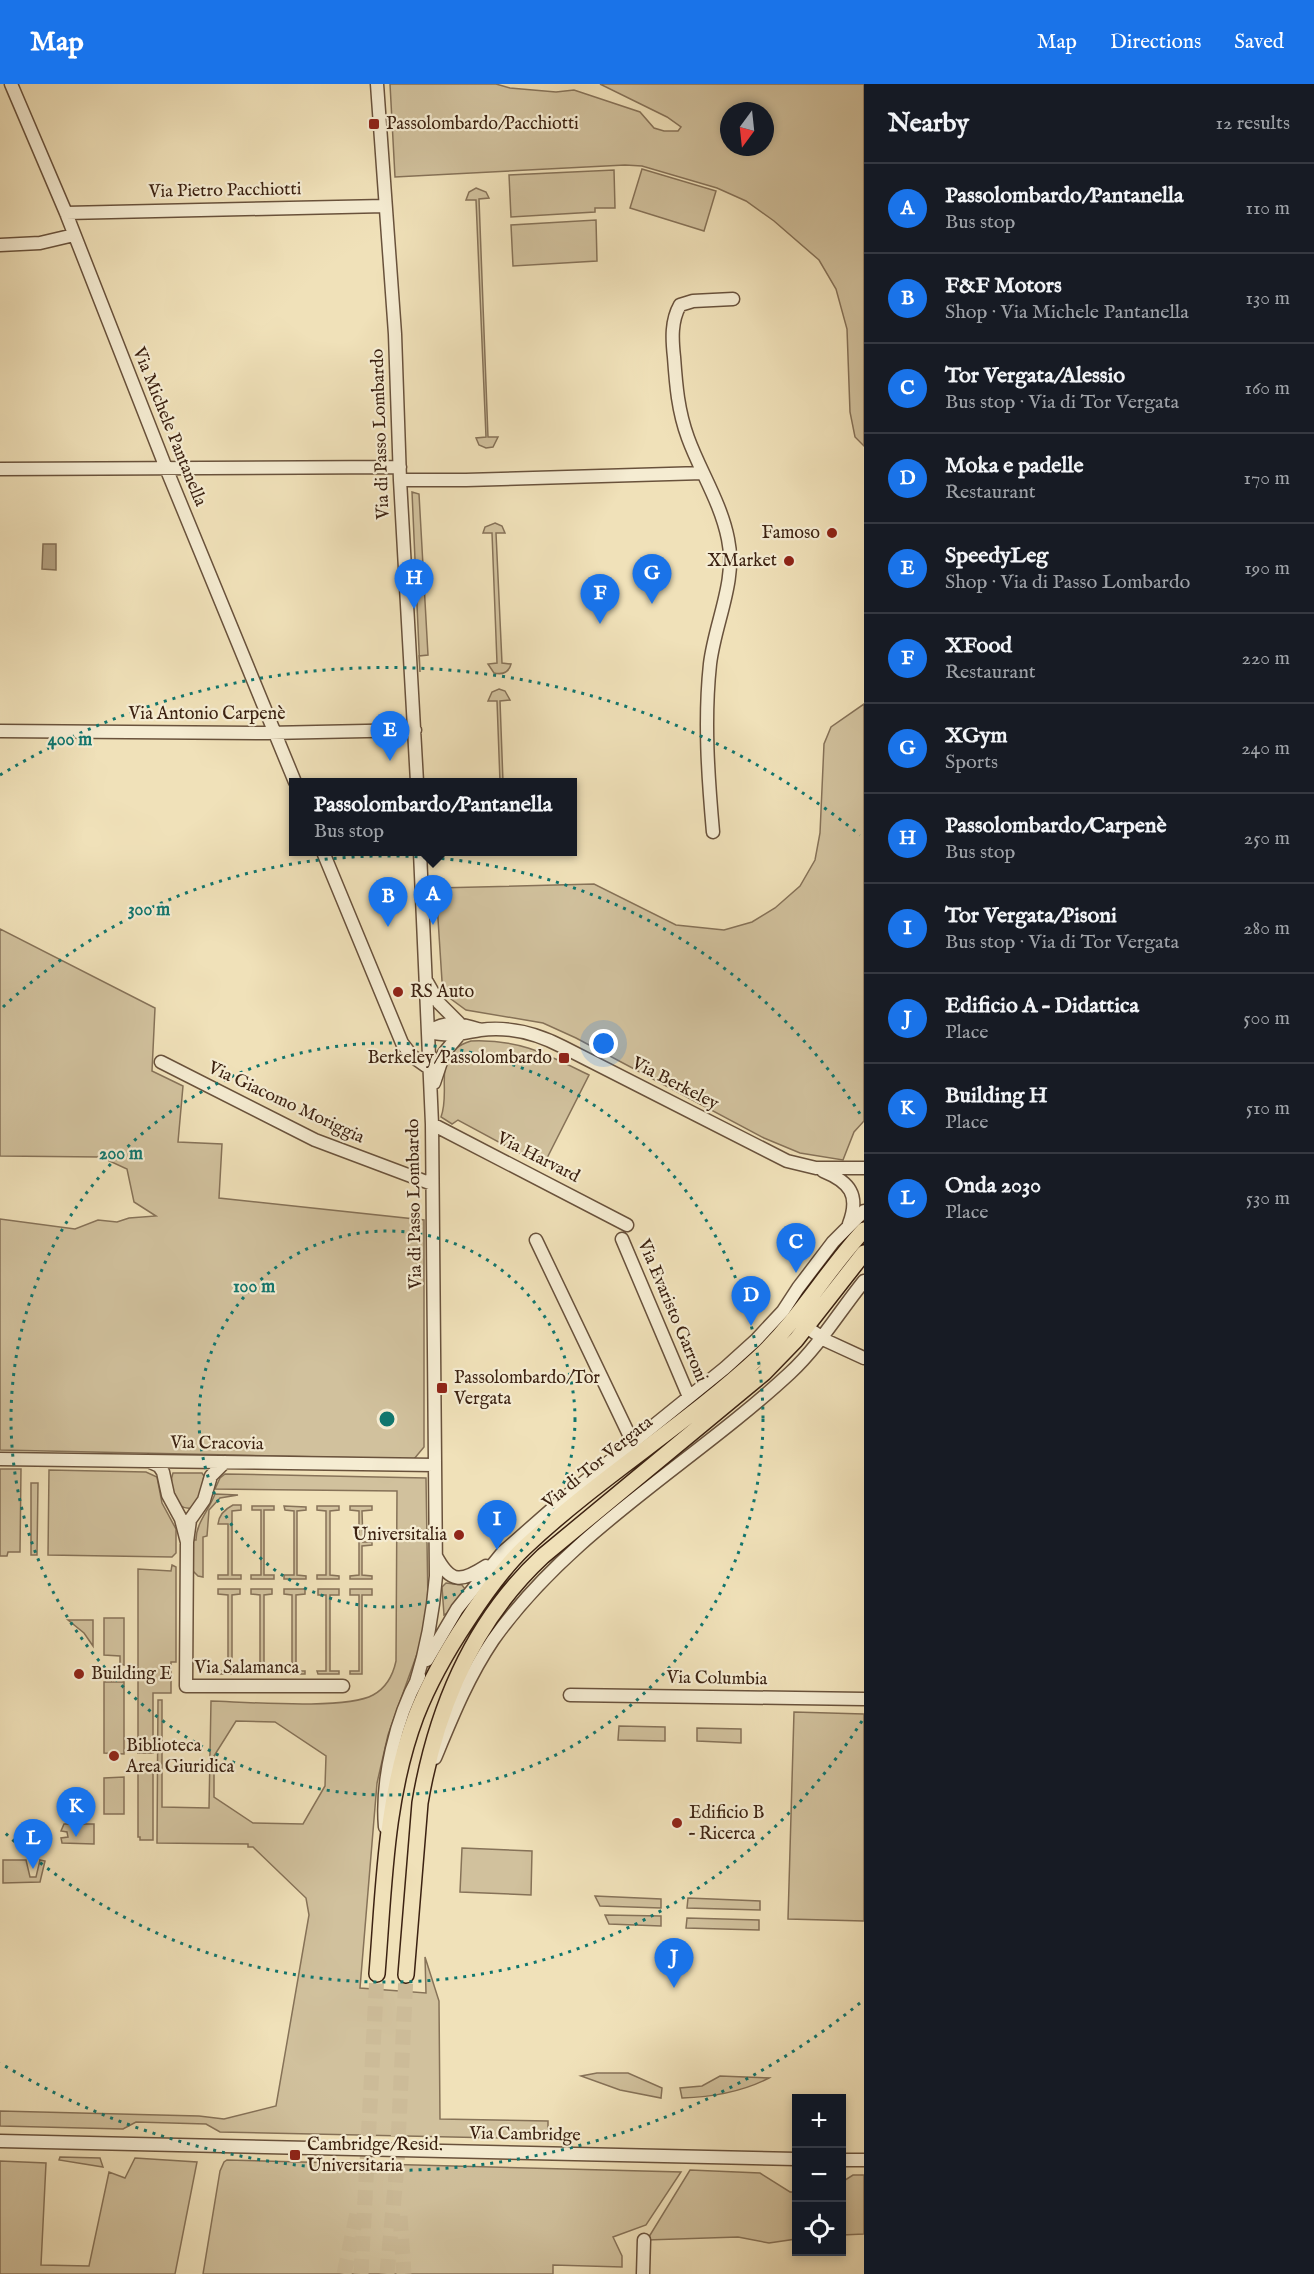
<!DOCTYPE html>
<meta charset="utf-8">
<style>
:root{--surface:#171b24;--page:#20242c;--text:#f1f3f6;--muted:#9ea1a6;--line:#363941;--accent:#1a73e8}
body{margin:0;font-family:"IM FELL English",serif;background:var(--page);color:var(--text)}
.controls{position:absolute;right:18px;bottom:18px;display:grid;overflow:hidden;border-radius:0px;box-shadow:0 3px 9px #0003}
.controls button{width:54px;height:54px;display:grid;place-items:center;padding:0;border:0;border-bottom:2px solid var(--line);background:var(--surface);color:var(--text);font:30px sans-serif}
.compass{position:absolute;left:720px;top:18px;width:54px;height:54px;border-radius:50%;background:var(--surface);box-shadow:0 3px 9px #0003;rotate:195deg}
.you{position:absolute;left:604px;top:960px;width:21px;height:21px;margin:-15px;border:4px solid #fff;border-radius:50%;background:#1a73e8;box-shadow:0 0 0 9px #1a73e833}
.badge{display:grid;place-items:center;width:39px;height:39px;border-radius:50%;background:var(--accent);color:#fff;font-size:20px;font-weight:700}
.pin{position:absolute;translate:-50% -50px;filter:drop-shadow(0 2px 3px #0008)}
.pin::after{content:'';position:absolute;top:32px;width:21px;height:18px;background:inherit;clip-path:polygon(0 0,100% 0,50% 100%)}
.popup{position:absolute;left:289px;top:694px;width:288px;height:78px;box-sizing:border-box;display:grid;place-content:center;border-radius:0px;background:var(--surface);filter:drop-shadow(0 2px 4px #0005);font-size:20px;white-space:nowrap;color:var(--muted)}
.popup b{font-size:22px;color:var(--text)}
.popup::after{content:'';position:absolute;left:50%;top:100%;margin-left:-12px;border:12px solid transparent;border-top-color:var(--surface)}
.list{margin:0;padding:0;list-style:none}
h2{display:flex;justify-content:space-between;align-items:center;height:78px;margin:0;padding:0 24px;font-size:26px}
h2 small{font-size:20px;font-weight:400;color:var(--muted)}
.list li{display:grid;grid-template-columns:39px 1fr auto;gap:18px;align-items:center;box-sizing:border-box;height:90px;padding:0 24px;border-top:2px solid var(--line)}
.list b{display:block;font-size:22px;white-space:nowrap}
.list p{margin:0;font-size:20px;white-space:nowrap;color:var(--muted)}
.list em{font-size:20px;font-style:normal;color:var(--muted)}
.icon{flex:none;width:33px;height:33px;fill:none;stroke:currentColor;stroke-width:2;stroke-linecap:round;stroke-linejoin:round}
.map{position:relative;flex:none;width:864px;height:2190px;overflow:hidden}
header{display:flex;align-items:center;gap:36px;box-sizing:border-box;height:84px;padding:0 30px;background:var(--accent);color:#fff}
header strong{font-size:28px}
nav{display:flex;gap:33px;margin-inline-start:auto;font-size:21px}
main{display:flex}
aside{flex:1;background:var(--surface)}
.map>svg:first-child{display:block}
.green{fill:#d1c19d;stroke:#867258;stroke-width:1.5;fill-rule:evenodd}
.water{fill:#b3a080;stroke:#836e54;stroke-width:1.5}
.lines{fill:none;stroke-linecap:round;stroke-linejoin:round}
.major-tunnel{stroke:#ccbb98;stroke-width:15;stroke-dasharray:15 8;stroke-linecap:butt}
.minor-casing{stroke:#69523c;stroke-width:15}
.major-casing{stroke:#3c2212;stroke-width:18}
.minor{stroke:#f5ecd2;stroke-width:12}
.major{stroke:#f0e1b9;stroke-width:15}
.ring{fill:none;stroke:#0f766e;stroke-width:3;stroke-dasharray:3 6}
.poi-dot{fill:#8f2418;stroke:#f5ecd2;stroke-width:2}
.labels{text-anchor:middle;dominant-baseline:central;stroke-width:4.5;stroke-linejoin:round;paint-order:stroke}
.poi-label{font-size:18px;fill:#3c2212;stroke:#f5ecd2;text-anchor:start}
.street-label{font-size:18px;fill:#3c2212;stroke:#f5ecd2}
.centre{fill:#0f766e;stroke:#f5ecd2;stroke-width:3}
.ring-label{font-size:18px;text-anchor:middle;font-weight:bold;fill:#0f766e;stroke:#f5ecd2;stroke-width:4.5;stroke-linejoin:round;paint-order:stroke}
</style>
<header>
<strong>Map</strong>
<nav><a>Map</a><a>Directions</a><a>Saved</a></nav>
</header>
<main>
<div class="map">
<svg width="864" height="2190" viewBox="0 0 864 2190">
<rect width="100%" height="100%" fill="#f0e1b9"/>
<filter id="stains"><feTurbulence type="fractalNoise" baseFrequency=".00333" numOctaves="4"/><feColorMatrix values="0 0 0 0 .2 0 0 0 0 .09 0 0 0 0 .02 0 0 0 .5 -.17"/></filter>
<radialGradient id="worn" r=".72"><stop offset=".6" stop-color="#630" stop-opacity="0"/><stop offset="1" stop-color="#630" stop-opacity=".3"/></radialGradient>
<path class="green" d="M390,0h106l14,4 46,4 18,-2 66,22 14,16 10,3h14l3,-4 -14,-10 -67,-33h264v362l-9,-9 -5,-25 -3,-83 -11,-40 -17,-29 -45,-39 -28,-20 -29,-13 -75,-22 -17,-1 -230,12zM729,27h36v36h-36z
M642,85l74,22 -12,40 -74,-23z
M614,86l1,38h-20v4l-84,5 -2,-42z
M476,104l10,4 3,6 -10,1 9,238h10l-5,10 -7,1 -7,-3 -3,-7 10,-1 -10,-237h-10l3,-8z
M596,136l1,41 -84,5 -2,-41z
M412,408l7,2 9,161 -9,1 1,16z
M495,439l7,3 3,7h-9l6,130 9,1c-2,8 -8,11 -17,9l-6,-9 9,-1 -5,-130h-9l2,-6z
M499,605l6,2 5,9 -10,1 3,81h-3l-3,-81h-9l4,-9z
M864,620v417l-10,11 -11,28 -43,-7 -36,-15 -188,-100 -33,-15 -77,-13 -15,-11 -9,-18 -6,-93 158,-4 82,41 48,5 28,-8 23,-14 25,-22 15,-26 5,-27 4,-89 7,-17z
M0,845l155,79 -3,63 31,15 -5,56 44,2 -3,54 205,22v227l-10,12 -414,-9v-231l75,10 23,-9 19,2 12,-4 27,-2 -22,-14 -7,-33 -26,-12 -101,-1z
M471,957c49,-2 75,13 118,34l-46,91 -85,-46 -6,4 -11,-7c11,-30 -12,-63 30,-76z
M0,1385h21l-1,83h-12l-1,4h-7z
M49,1386l97,2 11,5 5,26 14,26v24l-4,4 -124,-2z
M173,1389h29l2,3 -4,20 -8,12c-18,3 -24,-22 -19,-35z
M225,1390l201,4 2,127 -6,35 -34,95 -11,48 -17,205 66,5 -1,-36 14,44 1,118 108,2v18l-328,-7 -14,-8 -70,-2 -13,7 -123,-3v-15l199,5 25,3 52,-13 33,-191 -3,-17 -53,-51h-5v-3l-91,-1 1,-143h4v107l47,1 2,-107c35,1 135,9 162,-6 13,-7 20,-20 23,-34l1,-170 -182,-2 5,-11zM236,1637l39,1 51,34 -1,30 -22,38 -50,-1 -39,-26v-41z
M31,1399h7l-1,72h-6z
M215,1410l23,1 -18,3 -11,12 -2,26 -4,1v40l-5,-1 -5,-5 -1,-31h4c0,-17 13,-30 19,-46z
M233,1421h8v5l-9,1v64h9v4h-23v-4h10v-51h-10c1,-9 7,-15 15,-19z
M252,1422h22v4h-10v65h10v4h-23v-4h10v-65h-9z
M284,1422l22,1v3l-9,1v64l9,1v3h-22v-4h10v-64l-9,-1z
M317,1422h22v4l-9,1v64l9,1v3h-22v-4h9v-64l-9,-1z
M350,1422h22v4l-10,1 1,31h9v3l-10,1v29l10,1v3h-22v-3l9,-1v-64l-9,-1z
M172,1481l4,2v95h-5v31h-18v60h-15v-184l33,2z
M446,1499l16,2 3,4 -17,24 -4,2 -2,-28z
M218,1505h22v5l-8,1v75l8,1v3h-22v-3l10,-1v-75l-10,-1z
M251,1505h21v5l-8,1v75l8,1v3h-21v-3l9,-1v-75l-9,-1z
M284,1505h21v5l-9,1v76h9v3h-21v-3l8,-1v-75l-8,-1z
M318,1505h21v6h-9v76h9v3h-21l-1,-3h9v-76h-8z
M350,1505h22v6h-10v79h-12v-3h9v-76h-9z
M104,1534h20v47l-4,-1v-8l-16,-1z
M68,1536h25v26l-9,-13z
M104,1598h20v72l-20,-1z
M794,1628l70,2v207l-76,-2z
M619,1642l46,1v14l-47,-1z
M697,1644l44,1v14l-44,-2z
M138,1682h15v74h-13v-3h-2z
M124,1693v37h-20v-36z
M64,1740h30v20l-32,-1 -1,-5 7,-1 -1,-5 -6,-1z
M462,1764l70,3 -1,44 -71,-3z
M3,1776h23l4,17h6l4,-17 5,1 -5,21 -37,1z
M595,1812l66,3v9l-61,-2z
M688,1814l72,3v9l-73,-2z
M605,1831l56,1v10l-52,-2z
M687,1834l72,2v10l-73,-2z
M597,1989h31l34,15 -1,10 -41,-8 -39,-14z
M720,1992l49,2c-27,14 -57,19 -87,20l-2,-10 22,-2z
M60,2073l40,1 3,9 -44,-7z
M135,2074l62,4 -22,112h-175v-113l46,2 -5,102 48,1 20,-94 16,6z
M227,2076l454,12 -35,53 -33,12 9,19v11l-69,-2v9h-350l17,-103 4,-9z
M690,2086l70,3 30,19h6v47l-27,4 -31,-6 -91,3z
M853,2091h11v59l-22,1v-53z"/>
<path class="water" d="M43,460h13v26l-14,-1z"/>
<g class="lines">
<path class="major-tunnel" d="M400,2132l4,58
M344,2190l13,-61
M361,2190l16,-300
M387,2190l10,-109 9,-190"/>
<g class="minor-casing">
<path id="minor" d="M11,0l55,129 100,255 129,314
M377,0l18,250 5,146 17,302
M66,129l319,-7
M0,161l40,-2 34,-8
M0,385l400,-2
M400,396h66l237,-7
M0,647l268,2 147,-3
M713,748c-5,-56 -9,-112 -3,-168 5,-42 27,-83 18,-125 -7,-36 -28,-68 -40,-101 -10,-27 -12,-53 -14,-81 -2,-18 -3,-36 6,-52l13,-4 40,-2
M323,768l79,191 10,13 17,12
M427,898l12,21 20,20
M428,948c23,5 30,2 52,-2 28,-4 58,4 83,17l224,114 29,7h48
M428,948c19,-12 32,-9 53,-2
M161,978l154,78 117,44
M434,999l10,-30 15,-18
M432,1040l195,101
M823,1087c27,11 37,24 26,53
M622,1155l67,158
M536,1156l97,203
M799,1238l28,19 37,17
M0,1375l434,6
M148,1377l11,5 4,6 5,23 13,24 6,23 3,-22 14,-20 7,-24 14,-14
M187,1458l-1,144h157
M436,1472c15,28 25,26 50,10
M427,1576l30,-51 46,-57 65,-57 157,-127 31,-28 27,-29 15,-23 35,-46 31,-31
M416,1598c11,-35 17,-69 20,-106l-4,-452 -12,-272
M570,1611l294,4
M435,1674c17,-41 33,-81 58,-118 77,-109 200,-177 297,-267 29,-27 49,-61 74,-92
M385,1743c-4,-48 11,-109 34,-151
M0,2057l796,18
M842,2076h22
M643,2190l1,-34"/>
</g>
<g class="major-casing">
<path id="major" d="M377,1890c7,-86 8,-176 39,-258 13,-33 31,-65 51,-95 17,-26 35,-52 57,-73 74,-70 162,-123 236,-192 40,-38 67,-86 104,-126
M406,1891l14,-172c16,-94 52,-181 123,-247l221,-183 32,-33 68,-87"/>
</g>
<use href="#minor" class="minor"/>
<use href="#major" class="major"/>
</g>
<g class="ring">
<circle cx="387" cy="1335" r="188"/>
<circle cx="387" cy="1335" r="376"/>
<path d="M862 1637A563 563 0 0 1 3 1747M3 923A563 563 0 0 1 862 1033"/>
<path d="M860 1919A751 751 0 0 1 0 1979M0 691A751 751 0 0 1 860 751"/>
</g>
<g class="poi-dot">
<rect x="368" y="34" width="12" height="12" rx="3"/>
<circle cx="832" cy="449" r="6"/>
<circle cx="789" cy="477" r="6"/>
<circle cx="398" cy="908" r="6"/>
<rect x="558" y="968" width="12" height="12" rx="3"/>
<rect x="436" y="1298" width="12" height="12" rx="3"/>
<circle cx="459" cy="1451" r="6"/>
<circle cx="79" cy="1590" r="6"/>
<circle cx="114" cy="1672" r="6"/>
<circle cx="677" cy="1739" r="6"/>
<rect x="289" y="2065" width="12" height="12" rx="3"/>
</g>
<g class="labels">
<g class="poi-label">
<text x="386" y="40">Passolombardo/Pacchiotti</text>
<text x="820" y="449" text-anchor="end">Famoso</text>
<text x="777" y="477" text-anchor="end">XMarket</text>
<text x="410" y="908">RS Auto</text>
<text x="552" y="974" text-anchor="end">Berkeley/Passolombardo</text>
<text x="454" y="1294">Passolombardo/Tor<tspan x="454" dy="21">Vergata</tspan></text>
<text x="447" y="1451" text-anchor="end">Universitalia</text>
<text x="91" y="1590">Building E</text>
<text x="126" y="1662">Biblioteca<tspan x="126" dy="21">Area Giuridica</tspan></text>
<text x="689" y="1729">Edificio B<tspan x="689" dy="21">– Ricerca</tspan></text>
<text x="307" y="2061">Cambridge/Resid.<tspan x="307" dy="21">Universitaria</tspan></text>
</g>
<g class="street-label">
<text transform="translate(225 107) rotate(-1)">Via Pietro Pacchiotti</text>
<text transform="translate(169 343) rotate(68)">Via Michele Pantanella</text>
<text transform="translate(381 350) rotate(-92)">Via di Passo Lombardo</text>
<text x="207" y="630">Via Antonio Carpenè</text>
<text transform="translate(675 1000) rotate(27)">Via Berkeley</text>
<text transform="translate(286 1019) rotate(25)">Via Giacomo Moriggia</text>
<text transform="translate(538 1074) rotate(27)">Via Harvard</text>
<text transform="translate(415 1120) rotate(-91)">Via di Passo Lombardo</text>
<text transform="translate(672 1227) rotate(67)">Via Evaristo Garroni</text>
<text transform="translate(217 1360) rotate(1)">Via Cracovia</text>
<text transform="translate(598 1379) rotate(-39)">Via di Tor Vergata</text>
<text x="247" y="1584">Via Salamanca</text>
<text transform="translate(717 1595) rotate(1)">Via Columbia</text>
<text transform="translate(525 2051) rotate(1)">Via Cambridge</text>
</g>
</g>
<circle cx="387" cy="1335" r="9" class="centre"/>
<g class="ring-label">
<text x="70" y="661">400 m</text>
<text x="149" y="831">300 m</text>
<text x="121" y="1075">200 m</text>
<text x="254" y="1208">100 m</text>
</g>
<rect width="100%" height="100%" filter="url(#stains)"/>
<rect width="100%" height="100%" fill="url(#worn)"/>
</svg>
<div class="controls">
<button>+</button>
<button>−</button>
<button><svg class="icon" aria-label="locate" viewBox="0 0 24 24"><circle cx="12" cy="12" r="6"/><path d="M12 2v4M12 18v4M2 12h4M18 12h4"/></svg></button>
</div>
<svg class="compass" viewBox="-18 -18 36 36"><path d="M0-13l5 13h-10z" fill="#e53935"/><path d="M0 13l5-13h-10z" fill="#9ea1a6"/></svg>
<div class="you"></div>
<div class="pin badge" style="left:433px;top:841px">A</div>
<div class="popup"><b>Passolombardo/Pantanella</b>Bus stop</div>
<div class="pin badge" style="left:388px;top:843px">B</div>
<div class="pin badge" style="left:796px;top:1189px">C</div>
<div class="pin badge" style="left:751px;top:1242px">D</div>
<div class="pin badge" style="left:390px;top:677px">E</div>
<div class="pin badge" style="left:600px;top:540px">F</div>
<div class="pin badge" style="left:652px;top:520px">G</div>
<div class="pin badge" style="left:414px;top:525px">H</div>
<div class="pin badge" style="left:497px;top:1466px">I</div>
<div class="pin badge" style="left:674px;top:1904px">J</div>
<div class="pin badge" style="left:76px;top:1753px">K</div>
<div class="pin badge" style="left:33px;top:1785px">L</div>
</div>
<aside>
<h2>Nearby<small>12 results</small></h2>
<ul class="list">
<li><span class="badge">A</span><div><b>Passolombardo/Pantanella</b><p>Bus stop</p></div><em>110 m</em></li>
<li><span class="badge">B</span><div><b>F&amp;F Motors</b><p>Shop · Via Michele Pantanella</p></div><em>130 m</em></li>
<li><span class="badge">C</span><div><b>Tor Vergata/Alessio</b><p>Bus stop · Via di Tor Vergata</p></div><em>160 m</em></li>
<li><span class="badge">D</span><div><b>Moka e padelle</b><p>Restaurant</p></div><em>170 m</em></li>
<li><span class="badge">E</span><div><b>SpeedyLeg</b><p>Shop · Via di Passo Lombardo</p></div><em>190 m</em></li>
<li><span class="badge">F</span><div><b>XFood</b><p>Restaurant</p></div><em>220 m</em></li>
<li><span class="badge">G</span><div><b>XGym</b><p>Sports</p></div><em>240 m</em></li>
<li><span class="badge">H</span><div><b>Passolombardo/Carpenè</b><p>Bus stop</p></div><em>250 m</em></li>
<li><span class="badge">I</span><div><b>Tor Vergata/Pisoni</b><p>Bus stop · Via di Tor Vergata</p></div><em>280 m</em></li>
<li><span class="badge">J</span><div><b>Edificio A – Didattica</b><p>Place</p></div><em>500 m</em></li>
<li><span class="badge">K</span><div><b>Building H</b><p>Place</p></div><em>510 m</em></li>
<li><span class="badge">L</span><div><b>Onda 2030</b><p>Place</p></div><em>530 m</em></li>
</ul>
</aside>
</main>
